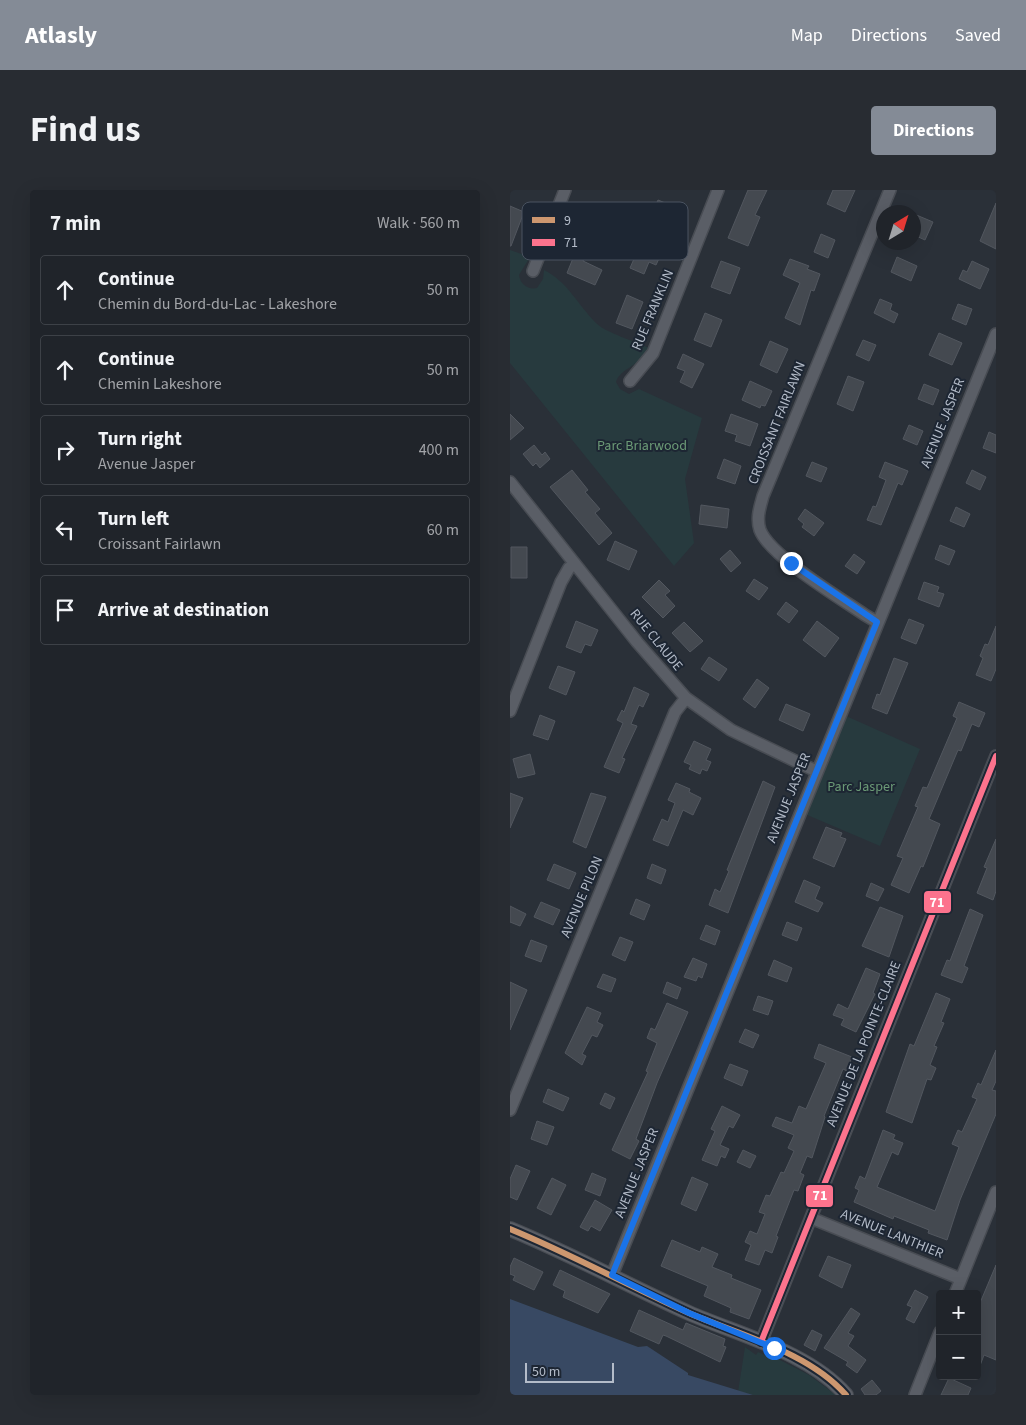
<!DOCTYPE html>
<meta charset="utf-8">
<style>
:root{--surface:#20242a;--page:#282c32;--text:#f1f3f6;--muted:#a2a4a8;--line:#3d4147;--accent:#848b96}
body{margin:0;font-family:"Source Sans 3",sans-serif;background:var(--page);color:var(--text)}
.controls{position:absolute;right:15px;bottom:15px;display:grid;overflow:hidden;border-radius:5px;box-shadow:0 5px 20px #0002}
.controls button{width:45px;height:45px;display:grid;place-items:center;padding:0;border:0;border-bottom:1px solid var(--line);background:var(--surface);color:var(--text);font:25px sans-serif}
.compass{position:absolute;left:366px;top:15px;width:45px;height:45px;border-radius:50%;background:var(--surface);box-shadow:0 5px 20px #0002;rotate:38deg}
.scale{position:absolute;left:15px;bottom:12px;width:89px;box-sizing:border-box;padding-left:5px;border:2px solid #b4bcc9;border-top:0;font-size:14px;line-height:18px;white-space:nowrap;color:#b4bcc9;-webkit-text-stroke:4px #1d2633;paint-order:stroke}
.stop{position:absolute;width:15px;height:15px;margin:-11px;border:4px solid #1a73e8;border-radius:50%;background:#fff}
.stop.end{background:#1a73e8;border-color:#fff;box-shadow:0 1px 5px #0008}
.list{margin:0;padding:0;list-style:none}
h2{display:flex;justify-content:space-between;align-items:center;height:65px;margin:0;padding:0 20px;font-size:21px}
h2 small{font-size:16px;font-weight:400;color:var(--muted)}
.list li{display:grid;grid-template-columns:32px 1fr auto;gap:15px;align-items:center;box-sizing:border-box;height:70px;margin:0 10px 10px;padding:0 10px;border:1px solid var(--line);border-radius:5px}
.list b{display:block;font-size:19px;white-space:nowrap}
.list p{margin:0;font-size:16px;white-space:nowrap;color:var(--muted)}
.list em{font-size:16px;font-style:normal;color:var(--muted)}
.icon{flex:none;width:28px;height:28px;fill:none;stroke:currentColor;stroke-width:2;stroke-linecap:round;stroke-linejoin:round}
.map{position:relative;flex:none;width:486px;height:1205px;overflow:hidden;border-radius:5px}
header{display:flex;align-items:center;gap:30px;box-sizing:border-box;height:70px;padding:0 25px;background:var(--accent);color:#fff}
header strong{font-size:24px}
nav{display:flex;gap:28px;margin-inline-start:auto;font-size:18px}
.intro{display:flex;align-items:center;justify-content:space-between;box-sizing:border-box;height:120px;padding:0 30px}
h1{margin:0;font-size:35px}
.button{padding:12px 22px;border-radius:5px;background:var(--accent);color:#fff;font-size:18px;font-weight:700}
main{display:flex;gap:30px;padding:0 30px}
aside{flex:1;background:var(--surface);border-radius:5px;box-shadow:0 5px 20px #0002}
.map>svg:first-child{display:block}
.green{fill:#273a3e}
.water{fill:#384963}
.building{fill:#444950;stroke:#52575f}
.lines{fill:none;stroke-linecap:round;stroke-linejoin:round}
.minor-casing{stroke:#484c53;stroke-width:14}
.tertiary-casing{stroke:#484c53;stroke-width:16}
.minor{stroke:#5a5e66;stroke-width:11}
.tertiary{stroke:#5a5e66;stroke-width:14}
.bus-1-casing{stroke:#1d2633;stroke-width:10}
.bus-2-casing{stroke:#1d2633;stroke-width:10}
.bus-1{stroke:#cd976f;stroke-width:6}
.bus-2{stroke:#fc738d;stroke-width:6}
.route{stroke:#1a73e8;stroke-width:6}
.labels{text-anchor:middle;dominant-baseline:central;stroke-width:4;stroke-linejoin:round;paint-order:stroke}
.street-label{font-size:14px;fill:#b4bcc9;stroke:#1d2633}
.park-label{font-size:14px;fill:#6b9a76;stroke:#1d2633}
.key{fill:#1d2633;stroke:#4a5360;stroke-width:1}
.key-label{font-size:14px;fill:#b4bcc9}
.line-badge{stroke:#1d2633;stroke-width:2}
.badge-label{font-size:14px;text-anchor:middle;font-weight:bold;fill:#fff}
</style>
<header>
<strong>Atlasly</strong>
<nav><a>Map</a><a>Directions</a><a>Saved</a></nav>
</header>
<div class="intro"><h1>Find us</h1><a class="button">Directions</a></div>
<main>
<aside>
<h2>7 min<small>Walk · 560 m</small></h2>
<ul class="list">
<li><svg class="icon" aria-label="ahead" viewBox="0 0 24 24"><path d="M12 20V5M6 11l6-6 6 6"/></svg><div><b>Continue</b><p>Chemin du Bord-du-Lac - Lakeshore</p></div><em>50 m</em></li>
<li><svg class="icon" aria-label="ahead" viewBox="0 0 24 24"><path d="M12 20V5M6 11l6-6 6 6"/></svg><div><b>Continue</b><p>Chemin Lakeshore</p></div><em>50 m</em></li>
<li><svg class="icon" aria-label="right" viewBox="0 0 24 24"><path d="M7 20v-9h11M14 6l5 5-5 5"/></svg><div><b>Turn right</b><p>Avenue Jasper</p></div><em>400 m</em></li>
<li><svg class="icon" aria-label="left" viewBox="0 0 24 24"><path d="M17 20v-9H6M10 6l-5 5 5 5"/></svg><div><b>Turn left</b><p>Croissant Fairlawn</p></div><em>60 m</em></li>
<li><svg class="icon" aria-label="arrive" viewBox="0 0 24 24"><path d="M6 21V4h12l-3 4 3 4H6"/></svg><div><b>Arrive at destination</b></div></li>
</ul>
</aside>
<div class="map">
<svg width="486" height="1205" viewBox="0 0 486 1205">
<rect width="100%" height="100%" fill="#2a3038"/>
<path class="green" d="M0,60l20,7 -11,18c1,9 9,15 18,13l6,-9 1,-9c23,11 34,35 52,53 10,10 39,18 53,25 -8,18 -29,20 -33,34l4,7 9,5 10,-5 63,29 -17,61 9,64 -20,23 -164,-203z
M336,526l74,33 -40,97 -75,-32z
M235,1157l11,8 2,-3 17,8 1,-2 33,17 27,20h-83l-15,-3z"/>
<path class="water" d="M0,1109l128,48 9,-1 41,27v2l65,20h-243z"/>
<path class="building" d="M238,0h19l-12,25 5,2 -12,29 -20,-8z
M323,0h22l-10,22 -18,-8z
M148,10l17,7 -6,14 6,2 -5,12 -23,-10z
M486,13v46l-16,-8z
M0,16l14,6 -13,34h-1z
M77,21l22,9 -10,26 -8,-4 -8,19 19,9 -7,15 -28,-12 20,-49 -5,-2z
M404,24l19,8 -8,18 -11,-5z
M311,44l14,6 -7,18 -14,-6z
M131,53l21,9 -6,13 -7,-3 -5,12 -14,-6z
M387,67l20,9 -6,15 -20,-9z
M280,69l19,7 -2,3 13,5 -6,17 -3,-1 -11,35 -15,-7 15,-35 -17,-8z
M211,71l19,7 -10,26 -19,-7z
M462,71l17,8 -9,20 -21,-10 4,-9 4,2z
M117,105l16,7 -11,27 -16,-6z
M370,109l12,5 -2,6 8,4 -4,9 -20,-10z
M448,114l14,5 -6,16 -14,-6z
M195,123l17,7 -11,27 -17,-7z
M429,143l23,10 -10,22 -23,-10z
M353,150l13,5 -7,16 -13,-6z
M260,151l18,8 -11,24 -17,-8z
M173,164l21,10 -12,24 -12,-6 5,-11 -8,-3z
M338,186l16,6 -11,29 -16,-7z
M240,191l22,10 -7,15 -4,-1 -1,3 -18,-8z
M414,194l15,6 -6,15 -15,-6z
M0,224l14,14 -14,12z
M221,224l27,10 -8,22 -15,-5 2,-6 -12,-4z
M399,235l14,6 -6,14 -14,-6z
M479,242l7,3v18l-13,-5z
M24,255l8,10 3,-3 5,7 -10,9 -4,-5 -3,3 -10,-12z
M214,269l17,7 -6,18 -18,-6z
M302,272l15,6 -6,14 -15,-6z
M375,272l23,9 -6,14 -4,-2 -17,42 -14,-5 6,-14 3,1 10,-27 -7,-3z
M62,280l16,20 -3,2 15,17 -5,4 17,20 -13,12 -49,-58z
M462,280l14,7 -6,13 -14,-7z
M191,315l28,4 -2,19 -28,-4z
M446,317l14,7 -6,13 -14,-6z
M295,319l19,14 -10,13 -12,-9 2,-3 -6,-5z
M105,351l22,10 -8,19 -22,-10z
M430,355l15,6 -6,14 -14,-6z
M1,357h16v31h-16z
M220,360l11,13 -10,9 -11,-13z
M344,364l11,8 -8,12 -12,-8z
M244,389l14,9 -9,12 -13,-9z
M149,390l11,11 -5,4 10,11 -12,12 -21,-21z
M414,392l15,5 -2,5 7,2 -5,13 -21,-8z
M276,412l12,9 -9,12 -12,-9z
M399,429l15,6 -8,19 -15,-6z
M66,431l22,9 -7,16 -6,-2 -4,9 -15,-6z
M307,431l22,17 -14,19 -22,-17z
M174,432l19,19 -13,11 -18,-19z
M486,436v43l-5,12 -15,-6 7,-17 -3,-2 5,-12 3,1z
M199,467l18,12 -8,12 -18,-12z
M384,468l14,5 -21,51 -15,-6 5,-14 3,1z
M48,476l17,6 -9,23 -17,-7z
M247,489l12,9 -14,20 -12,-9z
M124,497l15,7 -6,13 -4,-2 -8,19 6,2 -15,32 3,1 -6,14 -15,-6 19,-44 -6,-3 5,-10 2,2z
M449,512l26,11 -6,14 -7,-3 -11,27 -3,-1 -29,69 11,5 -17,43 -2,-1 -12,27 -18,-8 12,-27 -6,-2 21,-49 -3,-1 8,-19 4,1 30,-70 -4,-2z
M276,514l24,10 -7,17 -24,-11z
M30,525l15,6 -7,19 -15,-5z
M184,551l17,8 -5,11 5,2 -4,9 -5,-2 -2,5 -11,-5 2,-4 -7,-3z
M20,564l5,20 -17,4 -5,-19z
M253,591l12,6 -47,126 -19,-8 6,-16 5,3 9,-21 -2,-1z
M166,593l14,6 -1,3 12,6 -8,17 -10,-5 -15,36 -15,-6 9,-21 6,3 7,-19 -7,-3z
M0,603l13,5 -13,30z
M81,603l15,4 -20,51 -13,-6z
M316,637l16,6 -2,4 6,2 -12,28 -21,-9z
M486,649v52l-3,9 -16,-7 10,-25 -3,-1z
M44,674l22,9 -7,16 -22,-9z
M142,674l14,6 -5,14 -14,-6z
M294,690l16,7 -5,12 8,4 -5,9 -23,-10z
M361,693l13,6 -6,12 -12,-5z
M126,709l14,6 -6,15 -14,-6z
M31,712l19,8 -7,15 -19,-8z
M0,716l16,8 -6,12 -10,-4z
M370,717l23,9 -14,41 -27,-11z
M460,719l13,6 -19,51 4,2 -6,15 -21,-8 6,-15 3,1z
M277,732l15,6 -5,13 -15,-6z
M196,735l14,6 -5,14 -15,-6z
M110,747l13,5 -8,19 -13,-6z
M21,750l16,6 -6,16 -16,-6z
M183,768l14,6 -5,14 -4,-2 -2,5 -12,-4z
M264,770l18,8 -5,14 -19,-7z
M356,778l14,6 -7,19 2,1 -19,38 -15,-7 3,-6 -11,-4 5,-11 10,5z
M93,784l13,5 -5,13 -14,-5z
M0,792l17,8 -17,40z
M157,792l14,6 -4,11 -14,-6z
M426,803l14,6 -9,23 3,1 -10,23 3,1 -7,18 6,3 -5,12 -4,-1 -15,44 -26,-11 24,-68 4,2z
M248,806l15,5 -5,14 -15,-5z
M157,813l21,9 -31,71 -21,56 3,2 -9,18 -18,-9 36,-78 -2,-1 11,-28 -10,-5 4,-10 4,2z
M77,817l14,6 -4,9 6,3 -6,12 -5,-2 -10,19 4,2 -4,9 -17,-12z
M235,839l14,6 -6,13 -14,-6z
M309,854l33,13 -5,14 -4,-2 -19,47 1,1 -13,41 -5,-2 -7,17 4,2 -6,16 -4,-1 -18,46 2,1 -6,16 -7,-3 -6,15 -14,-5 6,-15 -6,-3 5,-11 7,3 8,-20 -6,-2 7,-17 4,1 11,-24 3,1 10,-22 -6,-3 6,-13 -22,-9 4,-9 16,6 7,-17 7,3 20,-46 -12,-5z
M486,860v31l-4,9 4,1v23l-36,86 -13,40 -19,-7 1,-3 -35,-14 -1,3 -39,-17 5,-12 -4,-2 5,-12 5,3 18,-49 12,5 -2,4 10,4 -5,12 -6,-3 -15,35 58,24 24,-64 -7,-3 6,-14 4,2 15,-33 -5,-2 6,-14 3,2z
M220,874l18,7 -6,15 -18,-8z
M38,899l21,9 -6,13 -20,-9z
M95,903l10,5 -5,11 -10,-5z
M212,916l18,9 -7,13 -4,-2 -9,19 9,4 -4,9 -4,-2 -4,10 -15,-6 13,-29 -4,-2z
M27,931l17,6 -7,18 -16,-6z
M233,960l13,6 -6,12 -13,-6z
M6,975l14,6 -13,29 -7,-3v-18z
M82,983l14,6 -6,17 -15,-6z
M182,987l16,7 -12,27 -15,-7z
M42,988l14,7 -15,30 -14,-7z
M85,1010l17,10 -12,21 -9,-5 -3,5 -8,-4z
M162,1050l28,12 2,-5 16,7 -6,13 20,8 -1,3 30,12 -12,29 -19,-7 1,-4 -27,-12 4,-10 -47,-20z
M318,1066l23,9 -9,23 -23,-12z
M4,1068l29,14 -9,18 -21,-10 2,-4 -5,-2v-7z
M486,1075v95l-12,-5 -6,16 -1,-61z
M50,1080l50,24 -12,19 -35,-16 2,-6 -12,-6z
M405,1100l13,7 -14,26 -8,-4 6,-12 -5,-2z
M341,1118l9,6 -12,19 6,3 -6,10 18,14 -9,13 -11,-8 2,-3 -24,-14z
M129,1120l44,20 3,-7 39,16 -2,7 3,1 -6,15 -54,-26 -3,-1 -4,9 -29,-13z
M302,1140l10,5 -7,16 -11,-6z
M439,1188l22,10 -3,7h-27z
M362,1190l9,11 -5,4h-11l-4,-6z"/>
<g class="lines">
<g class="minor-casing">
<path id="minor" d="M23,81l32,-81
M120,191l23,-28 65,-163
M0,292l127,160 49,56 45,32 85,41
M367,432l-12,-7c-25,-17 -95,-59 -105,-85 -4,-12 0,-23 3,-34l127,-306
M0,521l51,-129 8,-14 6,-4
M0,920l165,-398 11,-14
M301,1028l150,61
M102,1085l384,-941
M445,1104l41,-102
M251,1152l235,-586
M405,1205l25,-63"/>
</g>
<g class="tertiary-casing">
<path id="tertiary" d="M0,1039c61,25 119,57 179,84 50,22 120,39 157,82"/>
</g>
<use href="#minor" class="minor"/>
<use href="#tertiary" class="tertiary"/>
<g class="bus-1-casing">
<path id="bus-1" d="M0,1039c61,25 119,57 179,84 50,22 120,39 157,82"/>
</g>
<g class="bus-2-casing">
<path id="bus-2" d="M251,1152l235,-586"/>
</g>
<use href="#bus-1" class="bus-1"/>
<use href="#bus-2" class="bus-2"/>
</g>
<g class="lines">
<path class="route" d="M264,1158l-85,-35 -77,-38 265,-653 -86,-59"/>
</g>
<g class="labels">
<g class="street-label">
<text transform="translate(143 120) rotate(-67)">RUE FRANKLIN</text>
<text transform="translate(267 233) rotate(-68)">CROISSANT FAIRLAWN</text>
<text transform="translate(433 233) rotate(-68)">AVENUE JASPER</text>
<text transform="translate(146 450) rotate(51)">RUE CLAUDE</text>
<text transform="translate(279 608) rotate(-68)">AVENUE JASPER</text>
<text transform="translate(72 707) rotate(-67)">AVENUE PILON</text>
<text transform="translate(354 854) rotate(-68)">AVENUE DE LA POINTE-CLAIRE</text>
<text transform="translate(127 983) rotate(-68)">AVENUE JASPER</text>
<text transform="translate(382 1044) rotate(22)">AVENUE LANTHIER</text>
</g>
<g class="park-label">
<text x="132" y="256">Parc Briarwood</text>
<text x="351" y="597">Parc Jasper</text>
</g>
</g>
<rect x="12" y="12" width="166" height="58" rx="8" class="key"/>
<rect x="22" y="27" width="23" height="6" fill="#cd976f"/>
<rect x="22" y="49" width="23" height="7" fill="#fc738d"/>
<g class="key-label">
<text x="54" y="35">9</text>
<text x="54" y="57">71</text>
</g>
<g class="line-badge">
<rect x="413" y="700" width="29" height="24" rx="5" fill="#fc738d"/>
<rect x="295" y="994" width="29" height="24" rx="5" fill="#fc738d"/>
</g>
<g class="badge-label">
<text x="427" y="717">71</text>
<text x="310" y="1010">71</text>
</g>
</svg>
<div class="controls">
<button>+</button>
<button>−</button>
</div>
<svg class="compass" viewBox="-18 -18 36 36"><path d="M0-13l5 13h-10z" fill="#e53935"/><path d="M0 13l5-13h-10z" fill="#a2a4a8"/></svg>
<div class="scale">50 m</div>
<div class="stop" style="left:264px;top:1158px"></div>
<div class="stop end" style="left:281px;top:373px"></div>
</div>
</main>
